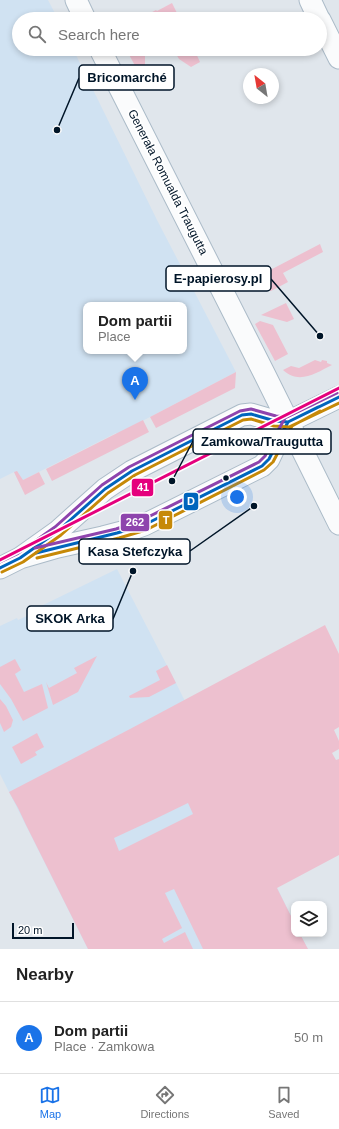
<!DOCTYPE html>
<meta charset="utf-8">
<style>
:root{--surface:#fff;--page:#f6f6f6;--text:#222;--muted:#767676;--line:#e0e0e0;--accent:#1a73e8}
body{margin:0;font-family:Helvetica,sans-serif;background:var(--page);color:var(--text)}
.controls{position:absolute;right:12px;bottom:12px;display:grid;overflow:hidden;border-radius:8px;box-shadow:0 2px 6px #0003}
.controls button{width:36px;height:36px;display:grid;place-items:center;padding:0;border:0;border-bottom:1px solid var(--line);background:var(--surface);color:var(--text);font:20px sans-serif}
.compass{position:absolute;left:243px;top:68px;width:36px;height:36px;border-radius:50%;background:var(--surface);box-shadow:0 2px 6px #0003;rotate:329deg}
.scale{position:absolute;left:12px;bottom:10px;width:62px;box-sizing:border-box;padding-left:4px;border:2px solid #001528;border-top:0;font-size:11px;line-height:14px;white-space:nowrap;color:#001528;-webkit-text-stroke:3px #fff;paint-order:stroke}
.you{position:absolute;left:237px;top:497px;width:14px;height:14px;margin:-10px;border:3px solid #fff;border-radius:50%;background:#1a73e8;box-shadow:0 0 0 6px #1a73e833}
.badge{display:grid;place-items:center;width:26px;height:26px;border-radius:50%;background:var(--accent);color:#fff;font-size:13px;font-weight:700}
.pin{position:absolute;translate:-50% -33px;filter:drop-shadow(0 1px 2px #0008)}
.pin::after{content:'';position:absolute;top:21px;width:14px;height:12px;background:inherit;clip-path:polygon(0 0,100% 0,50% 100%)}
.popup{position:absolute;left:83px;top:302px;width:104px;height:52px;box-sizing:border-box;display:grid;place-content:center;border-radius:8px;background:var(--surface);filter:drop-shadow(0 1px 3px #0005);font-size:13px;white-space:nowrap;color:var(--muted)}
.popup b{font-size:15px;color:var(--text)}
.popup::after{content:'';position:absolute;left:50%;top:100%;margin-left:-8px;border:8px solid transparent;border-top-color:var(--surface)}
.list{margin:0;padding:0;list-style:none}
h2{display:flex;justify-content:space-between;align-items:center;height:52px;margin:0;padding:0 16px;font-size:17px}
h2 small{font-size:13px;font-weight:400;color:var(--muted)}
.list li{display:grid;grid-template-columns:26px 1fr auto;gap:12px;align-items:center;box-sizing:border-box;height:72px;padding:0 16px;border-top:1px solid var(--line)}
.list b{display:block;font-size:15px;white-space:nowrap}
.list p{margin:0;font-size:13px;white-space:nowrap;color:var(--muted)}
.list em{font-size:13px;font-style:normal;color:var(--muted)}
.icon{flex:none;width:22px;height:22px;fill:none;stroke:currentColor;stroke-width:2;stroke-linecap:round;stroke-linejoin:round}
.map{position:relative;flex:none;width:339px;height:949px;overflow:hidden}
.search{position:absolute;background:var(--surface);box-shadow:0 2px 6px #0003;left:12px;right:12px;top:12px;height:44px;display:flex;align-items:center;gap:10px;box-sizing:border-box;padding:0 14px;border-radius:22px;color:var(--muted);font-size:15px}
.sheet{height:124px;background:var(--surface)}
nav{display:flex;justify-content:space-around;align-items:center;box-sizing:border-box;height:56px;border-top:1px solid var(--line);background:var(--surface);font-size:11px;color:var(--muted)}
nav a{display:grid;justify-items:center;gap:2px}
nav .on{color:var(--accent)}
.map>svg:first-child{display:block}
.built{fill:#d0e2f2;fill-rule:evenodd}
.green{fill:#edc0cf;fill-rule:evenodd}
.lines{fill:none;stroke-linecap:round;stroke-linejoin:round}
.minor-casing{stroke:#abbbc8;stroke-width:23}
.minor{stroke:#fafbfc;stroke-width:21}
.bus-1-casing{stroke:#fff;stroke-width:6}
.bus-2-casing{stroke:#fff;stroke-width:6}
.bus-3-casing{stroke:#fff;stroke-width:6}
.bus-1{stroke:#0065bd;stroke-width:3}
.bus-2{stroke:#c68908;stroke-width:3}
.bus-3{stroke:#8e44ad;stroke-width:3}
.tram-1-casing{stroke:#fff;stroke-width:6}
.tram-1{stroke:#e5007d;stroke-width:3}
.bus-dot{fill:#001528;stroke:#fff;stroke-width:1.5}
.labels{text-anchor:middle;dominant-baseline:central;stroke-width:3.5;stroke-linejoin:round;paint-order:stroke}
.street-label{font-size:12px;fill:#001528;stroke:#fff}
.leader{fill:none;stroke:#001528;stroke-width:1.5}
.callout-dot{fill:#001528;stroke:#fff;stroke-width:1.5}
.callout{fill:#fff;stroke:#001528;stroke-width:1.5}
.callout-label{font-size:13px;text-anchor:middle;font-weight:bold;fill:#001528}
.line-badge{stroke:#fff;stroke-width:1.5}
.badge-label{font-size:11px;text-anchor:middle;font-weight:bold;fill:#fff}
</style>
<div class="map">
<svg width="339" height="949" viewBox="0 0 339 949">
<rect width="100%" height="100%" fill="#e0e6ec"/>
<path class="built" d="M0,0h48l10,19h-39v30h54l84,171 79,152 -86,45 -33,17 -1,-1 -97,49 -5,-10 -14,7zM86,305h98v46h-98z
M117,569l59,114 118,239v12h6l8,15h-220l-88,-175v-148l17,-8 1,2 22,-10 -1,-3z"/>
<path class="green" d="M172,3l8,16h-41l17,-9 1,1z
M126,49h24l-5,6v12l-5,8z
M173,49h21l6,13 -9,5 -12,-8z
M320,244l3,8 -40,21 5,9 -17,9 -11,-1 -5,-8 -2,1 -2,-3z
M286,303l8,16 -7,3 -26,-7z
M260,321l13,4 15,29 -13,7 -20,-37z
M315,360l6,2 1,-2 5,1v2l5,2c-16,8 -33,20 -49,5l8,-4 8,2z
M236,372l-1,16 -79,40 -6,-11z
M143,420l6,12 -97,49 -6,-12z
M17,471l6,9 16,-8 6,12 -20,11 -11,-23z
M325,625l14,29v73l-5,3 5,11v8l-7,4 4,7 3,-1v96l-62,33 17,34v12h6l8,15h-105l-29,-60 -9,4 17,35 -20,11 2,4 21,-11 8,17h-105l-62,-124 -8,-17 -9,-16 121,-63zM188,803l5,11 -74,37 -5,-13 41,-19z
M97,656l-19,36 -25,13 -7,-23 3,6 28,-15 -3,-5z
M15,659l6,11 -6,4 9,18 18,-8 6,24 -25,13 -12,-22 -11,-15v-17z
M167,665l9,18 -27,14 -19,1 -1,-2 31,-16 -4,-9z
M0,699l6,7 7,14 -2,7 -7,5 -4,-9z
M37,733l7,14 -9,5 2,3 -16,9 -9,-17z"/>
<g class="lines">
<g class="minor-casing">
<path id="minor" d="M76,0l9,19
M310,0l9,19
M320,20l19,38
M100,49l164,324 75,151
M20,558l38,-11 45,-10 27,-7 14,-5 118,-59 7,-7 10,-21 9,-16 51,-25
M0,568l20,-10 38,-27 47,-42 27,-18 110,-56 9,-1 24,7 13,1"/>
</g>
<use href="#minor" class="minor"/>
<g class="bus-1-casing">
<path id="bus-1" d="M36,553l81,-20 27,-8 118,-59 7,-7 19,-37 30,-15
M0,568l20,-10 38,-27 47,-42 27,-18 110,-56 9,-1 24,7 13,1 51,-25"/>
</g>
<g class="bus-2-casing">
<path id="bus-2" d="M37,558l82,-20 27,-8 118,-60 9,-8 19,-36 28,-15
M2,572l21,-10 38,-27 47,-42 27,-18 108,-55 8,-1 23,7 15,1 50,-24"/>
</g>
<g class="bus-3-casing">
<path id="bus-3" d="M35,548l81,-19 26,-9 117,-58 6,-6 10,-20 10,-18 31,-15
M0,562l17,-8 38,-27 47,-42 27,-18 111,-56 11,-2 25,7 11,1 50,-24"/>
</g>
<use href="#bus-1" class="bus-1"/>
<use href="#bus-2" class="bus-2"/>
<use href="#bus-3" class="bus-3"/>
<g class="tram-1-casing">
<path id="tram-1" d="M0,560l339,-172"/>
</g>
<use href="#tram-1" class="tram-1"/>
</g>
<circle class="bus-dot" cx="226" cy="478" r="3.5"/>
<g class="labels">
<g class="street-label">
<text transform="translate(168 182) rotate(63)">Generała Romualda Traugutta</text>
</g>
</g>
<path class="leader" d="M57 130L79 78M320 336L271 279M172 481L193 441M254 506L190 551M133 571L113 619"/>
<g class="callout-dot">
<circle cx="57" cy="130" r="4"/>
<circle cx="320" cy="336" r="4"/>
<circle cx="172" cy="481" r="4"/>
<circle cx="254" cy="506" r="4"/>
<circle cx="133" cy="571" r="4"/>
</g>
<g class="callout">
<rect x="79" y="65" width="95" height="25" rx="4"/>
<rect x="166" y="266" width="105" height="25" rx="4"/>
<rect x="193" y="429" width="138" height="25" rx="4"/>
<rect x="79" y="539" width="111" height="25" rx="4"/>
<rect x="27" y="606" width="86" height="25" rx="4"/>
</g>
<g class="callout-label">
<text x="127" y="82">Bricomarché</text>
<text x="218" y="283">E-papierosy.pl</text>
<text x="262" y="446">Zamkowa/Traugutta</text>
<text x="135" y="556">Kasa Stefczyka</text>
<text x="70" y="623">SKOK Arka</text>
</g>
<g class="line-badge">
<rect x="131" y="478" width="23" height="19" rx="4" fill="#e5007d"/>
<rect x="183" y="492" width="16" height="19" rx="4" fill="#0065bd"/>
<rect x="158" y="510" width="15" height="20" rx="4" fill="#c68908"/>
<rect x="120" y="513" width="30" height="19" rx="4" fill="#8e44ad"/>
</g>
<g class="badge-label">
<text x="143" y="491">41</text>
<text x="191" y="505">D</text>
<text x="166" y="524">T</text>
<text x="135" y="526">262</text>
</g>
</svg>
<div class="controls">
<button><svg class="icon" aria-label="layers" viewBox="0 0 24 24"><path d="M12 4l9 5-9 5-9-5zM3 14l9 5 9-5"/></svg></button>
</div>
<svg class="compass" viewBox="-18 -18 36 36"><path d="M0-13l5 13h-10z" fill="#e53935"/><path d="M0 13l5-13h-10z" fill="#767676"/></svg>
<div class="scale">20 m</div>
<div class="you"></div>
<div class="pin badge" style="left:135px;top:400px">A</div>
<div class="popup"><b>Dom partii</b>Place</div>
<div class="search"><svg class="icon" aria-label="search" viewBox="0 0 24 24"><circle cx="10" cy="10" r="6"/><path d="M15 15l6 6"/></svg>Search here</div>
</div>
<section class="sheet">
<h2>Nearby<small></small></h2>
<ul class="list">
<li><span class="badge">A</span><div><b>Dom partii</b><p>Place · Zamkowa</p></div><em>50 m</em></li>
</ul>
</section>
<nav>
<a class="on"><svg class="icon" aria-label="map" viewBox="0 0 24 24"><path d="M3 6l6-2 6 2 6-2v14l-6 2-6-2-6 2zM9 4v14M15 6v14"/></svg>Map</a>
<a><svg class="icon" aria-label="directions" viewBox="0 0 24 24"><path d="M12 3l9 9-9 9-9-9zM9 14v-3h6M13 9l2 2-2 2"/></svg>Directions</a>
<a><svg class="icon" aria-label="saved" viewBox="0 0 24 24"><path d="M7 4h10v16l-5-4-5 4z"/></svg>Saved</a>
</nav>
